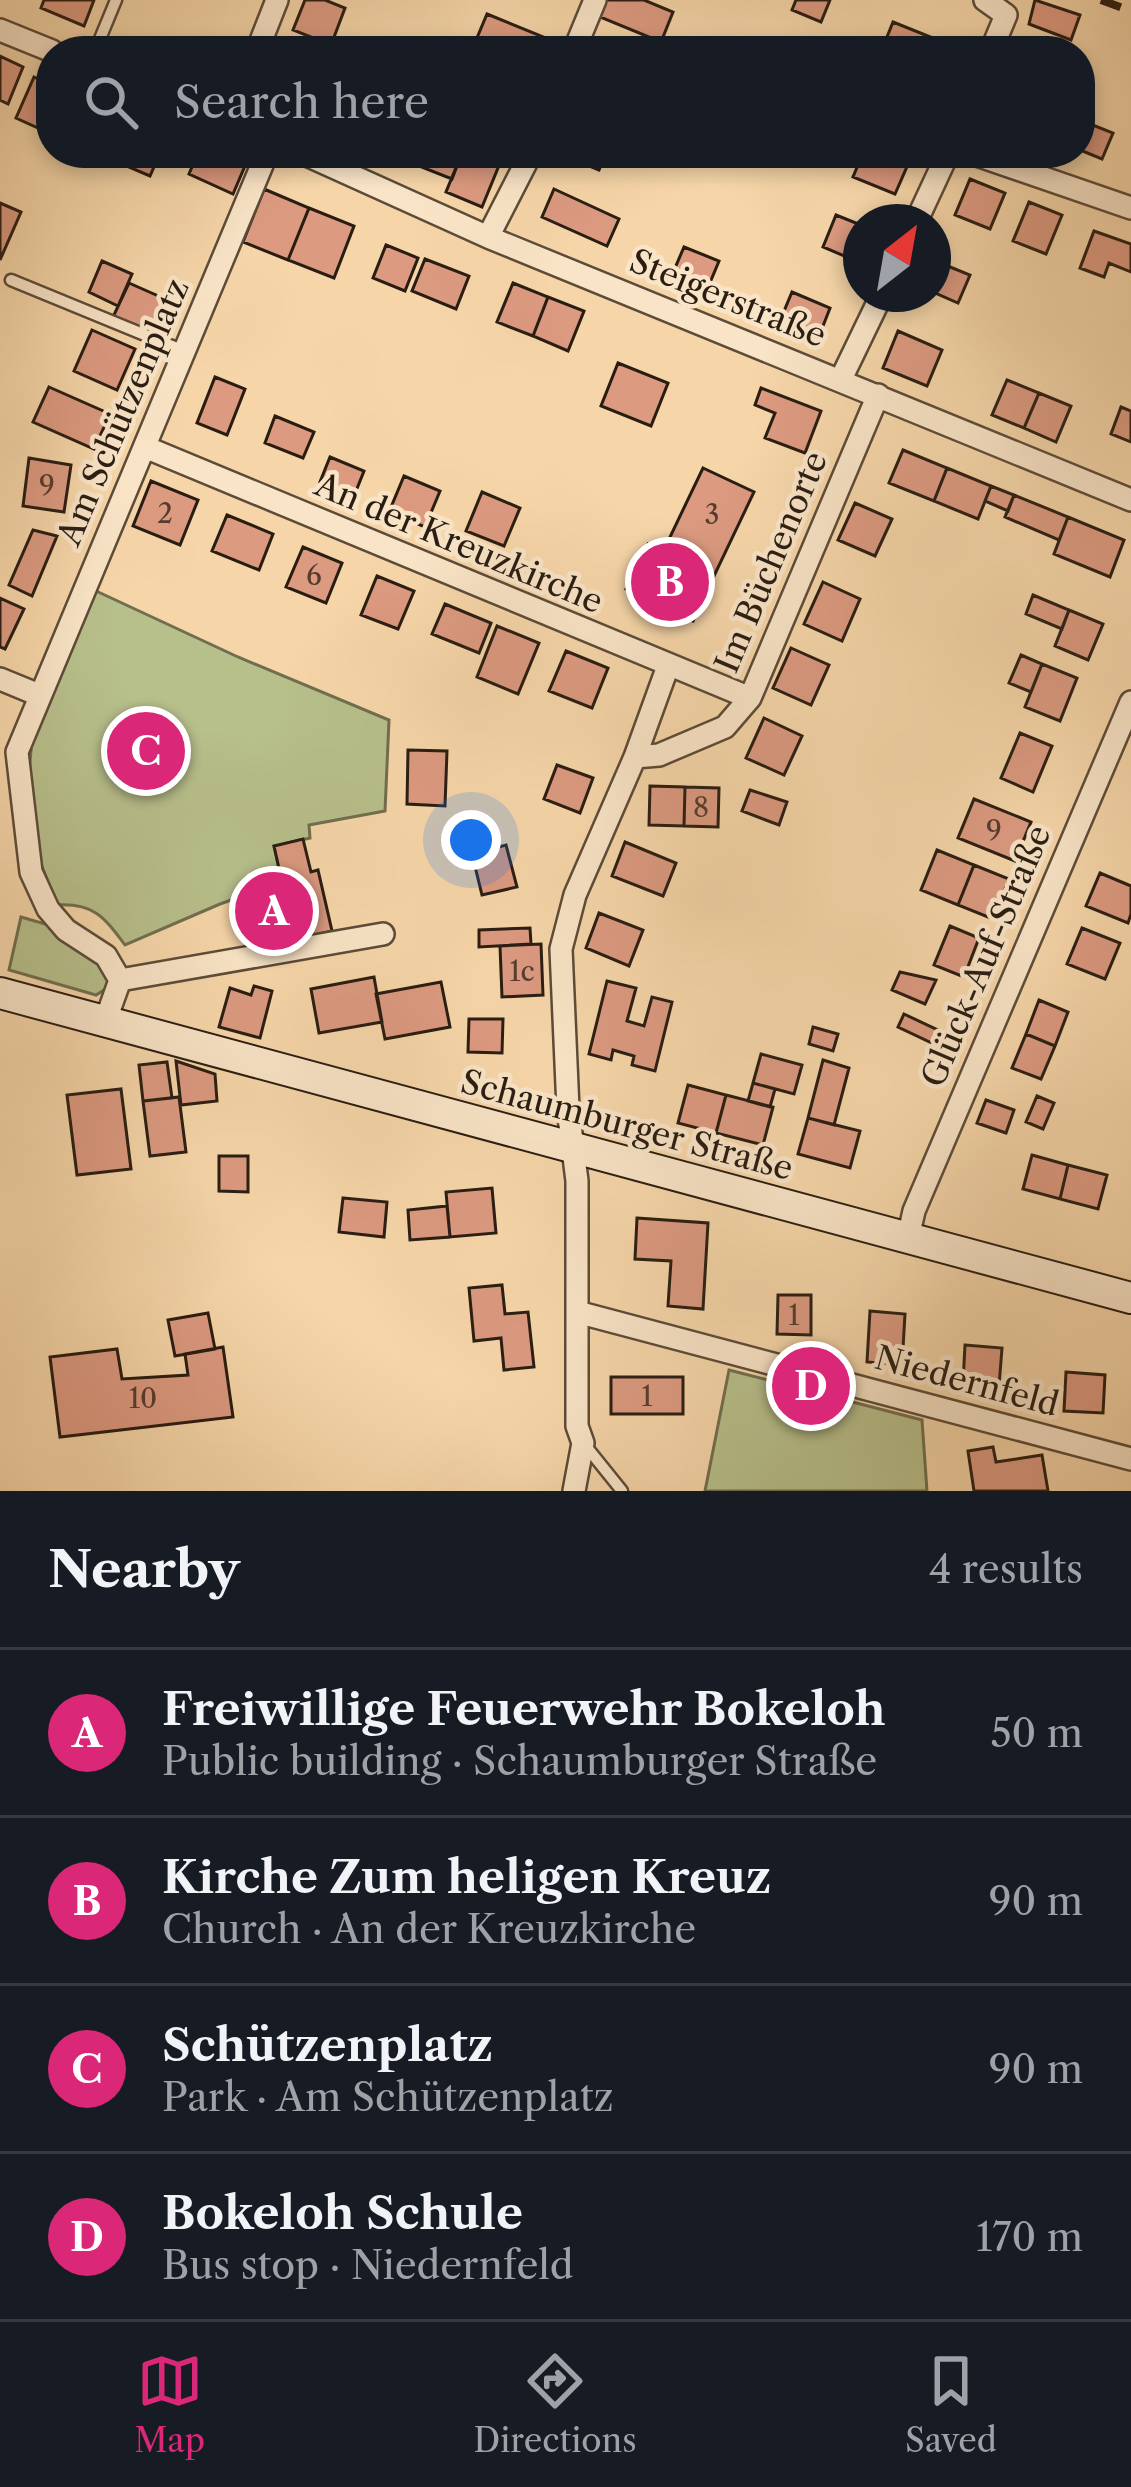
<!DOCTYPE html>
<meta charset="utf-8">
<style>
:root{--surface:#171b24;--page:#20242c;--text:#f1f3f6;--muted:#9ea1a6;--line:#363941;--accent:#db2777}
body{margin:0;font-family:"Libre Caslon Text",serif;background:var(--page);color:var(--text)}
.compass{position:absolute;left:843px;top:204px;width:108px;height:108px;border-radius:50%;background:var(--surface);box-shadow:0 6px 18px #0003;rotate:31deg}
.you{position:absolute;left:471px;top:840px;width:42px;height:42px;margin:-30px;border:9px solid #fff;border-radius:50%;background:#1a73e8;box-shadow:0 0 0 18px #1a73e833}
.badge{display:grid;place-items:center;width:78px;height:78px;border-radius:50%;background:var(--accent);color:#fff;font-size:39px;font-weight:700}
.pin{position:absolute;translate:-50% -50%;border:6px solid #fff;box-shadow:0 3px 12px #0006}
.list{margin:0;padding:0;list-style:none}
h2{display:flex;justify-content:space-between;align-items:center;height:156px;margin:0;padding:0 48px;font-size:51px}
h2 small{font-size:39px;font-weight:400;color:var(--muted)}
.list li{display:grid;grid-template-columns:78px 1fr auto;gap:36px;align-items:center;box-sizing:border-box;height:168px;padding:0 48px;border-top:3px solid var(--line)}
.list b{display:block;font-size:45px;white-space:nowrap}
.list p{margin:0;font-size:39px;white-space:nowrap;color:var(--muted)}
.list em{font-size:39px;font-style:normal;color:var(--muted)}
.icon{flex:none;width:66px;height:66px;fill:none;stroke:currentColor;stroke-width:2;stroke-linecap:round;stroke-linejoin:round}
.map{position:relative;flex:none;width:1131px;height:1491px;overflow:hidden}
.search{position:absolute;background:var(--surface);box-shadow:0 6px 18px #0003;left:36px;right:36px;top:36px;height:132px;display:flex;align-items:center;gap:30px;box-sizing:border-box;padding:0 42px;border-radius:48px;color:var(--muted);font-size:45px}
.sheet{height:828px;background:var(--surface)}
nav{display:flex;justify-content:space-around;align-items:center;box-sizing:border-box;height:168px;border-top:3px solid var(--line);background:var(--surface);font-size:33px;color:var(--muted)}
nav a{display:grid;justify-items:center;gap:6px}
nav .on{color:var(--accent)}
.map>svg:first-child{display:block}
.green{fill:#b7bf8b;stroke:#706e4e;stroke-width:3}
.building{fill:#dc9a81;stroke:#291d12;stroke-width:3}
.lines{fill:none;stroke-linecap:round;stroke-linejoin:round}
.lane-casing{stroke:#5c4b38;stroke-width:15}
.street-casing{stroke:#5c4b38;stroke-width:26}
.secondary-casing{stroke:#291d12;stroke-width:34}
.lane{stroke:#f9e4c7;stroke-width:10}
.street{stroke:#f9e4c7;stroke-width:21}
.secondary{stroke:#f9e4c7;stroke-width:30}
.rail{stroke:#291d12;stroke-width:8;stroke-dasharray:21 21;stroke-linecap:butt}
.labels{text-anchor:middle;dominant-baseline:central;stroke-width:9;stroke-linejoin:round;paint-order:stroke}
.number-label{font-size:27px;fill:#563c2e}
.street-label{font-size:33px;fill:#291d12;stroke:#f9e4c7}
</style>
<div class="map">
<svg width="1131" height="1491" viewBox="0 0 1131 1491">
<rect width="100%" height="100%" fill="#f6d6a9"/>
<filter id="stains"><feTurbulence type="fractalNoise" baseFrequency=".00167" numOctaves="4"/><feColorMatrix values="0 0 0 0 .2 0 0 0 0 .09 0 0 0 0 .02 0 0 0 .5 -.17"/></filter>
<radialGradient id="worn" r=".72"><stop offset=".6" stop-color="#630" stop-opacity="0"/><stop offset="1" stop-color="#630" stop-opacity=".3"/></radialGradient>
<path class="green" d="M94,590l144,67 151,63 -4,91 -76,14 1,13 -36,8 8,36 -62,22 -95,41c-21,-28 -31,-42 -68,-40l-21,-54 -7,-79 4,-43z
M21,917l45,13 54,50 -24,15 -87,-25z
M729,1370l193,50 5,71h-222z"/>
<path class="building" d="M44,0h50l-10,26 -43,-18z
M305,0h20l20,8 -14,37 -38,-15z
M606,0h38l29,12 -12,30 -61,-25z
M796,0h34l-9,22 -29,-12z
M1035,0l45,15 -9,25 -42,-16z
M487,14l59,24 -5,13h-53l-14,-6z
M893,22l60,24 -2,5h-44l-22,-9z
M0,56l23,11 -15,37 -8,-4z
M34,77l17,8 -2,48 -33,-15z
M1080,120l33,13 -11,26 -22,-9z
M104,153h56l-10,23 -47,-20z
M198,153h32l17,8 -14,33 -44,-20z
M425,153h37l-10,26 -33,-13z
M462,153h14l24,10 -18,44 -36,-15z
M558,153h48l-7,17z
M863,153h23l23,9 -14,32 -42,-17z
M970,179l35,14 -15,36 -35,-14z
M264,189l45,19 -21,52 -45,-18z
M554,189l65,30 -12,27 -65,-29z
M1029,202l33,13 -16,39 -33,-13z
M0,203l21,9 -21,48z
M309,208l45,18 -20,52 -46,-18z
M836,215l25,10v38l-38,-16z
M1094,231l37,13v28l-22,-9 -5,14 -24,-9z
M386,245l32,13 -13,33 -32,-13z
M684,247l35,14 -15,36 -35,-15z
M425,259l44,17 -13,33 -44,-18z
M933,260l37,15 -12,28 -25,-11z
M102,261l30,13 -14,32 -29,-14z
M129,283l36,16 -15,34 -37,-16z
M513,283l35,14 -15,39 -36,-14z
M792,292l38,16 -14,36 -39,-16z
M548,297l36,14 -16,40 -35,-15z
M92,330l43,19 -18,41 -43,-19z
M898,331l44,19 -15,36 -44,-18z
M618,363l50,20 -17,43 -50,-20z
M215,377l30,12 -18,46 -30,-12z
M1007,380l32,13 -15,35 -32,-13z
M49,387l61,27 -16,35 -61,-27z
M761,388l60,23 -16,42 -40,-15 10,-25 -20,-8z
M1039,393l32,13 -15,36 -32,-14z
M1121,407l10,4v31l-20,-8z
M275,416l39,16 -11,26 -38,-15z
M903,450l44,18 -13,33 -45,-18z
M330,457l34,14 -10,25 -34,-14z
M29,458l42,7 -7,47 -41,-6z
M703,468l51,24 -40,84 -27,-13 7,-15 -24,-11z
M947,468l44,18 -13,33 -44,-18z
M404,476l36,15 -15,36 -36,-15z
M151,481l47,19 -18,45 -47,-19z
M991,486l23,9 -6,16 -23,-10z
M482,492l38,16 -16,38 -38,-15z
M1014,495l54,22 -9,23 -54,-23z
M855,503l37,16 -17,37 -37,-16z
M227,515l46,19 -14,36 -47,-19z
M1068,517l56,23 -14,37 -56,-23z
M33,530l24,6 -25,60 -23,-11z
M648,544l66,32 -21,45 -67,-32z
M303,547l39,16 -16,40 -40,-16z
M377,576l37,15 -16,38 -37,-14z
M823,582l37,17 -18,42 -38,-17z
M1033,595l36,15 -7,19 -36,-15z
M0,598l24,11 -19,40 -5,-2z
M445,604l46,19 -12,30 -47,-19z
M1069,610l34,14 -15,36 -33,-14z
M497,626l42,17 -21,51 -41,-17z
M791,648l38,17 -18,40 -38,-17z
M566,651l42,17 -16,40 -43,-17z
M1021,655l21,9 -11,28 -22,-9z
M1042,664l35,14 -17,43 -35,-14z
M764,718l38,18 -18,39 -38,-17z
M1020,733l32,13 -19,46 -32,-14z
M408,750l39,1 -2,55 -38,-2z
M557,765l36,13 -13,35 -36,-14z
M650,786l35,1 -1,39 -35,-1z
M685,787l34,1 -1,39 -34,-1z
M750,790l37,12 -8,23 -37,-14z
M974,799l57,23 -16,39 -57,-23z
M303,839l8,33 7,-2 14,61 -66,16 -5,-21 14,-3 -9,-37 16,-4 -8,-36z
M625,842l51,21 -13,33 -51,-20z
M506,845l11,42 -35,8 -10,-41z
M937,850l37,15 -16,40 -37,-15z
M974,865l35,14 -16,40 -35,-14z
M1100,873l31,13v28l-3,9 -42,-17z
M599,913l44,17 -14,36 -43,-18z
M950,926l29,12 -15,39 -30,-12z
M530,928l1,16 -52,3v-17z
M1082,928l38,15 -15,36 -38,-15z
M541,944l2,51 -41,2 -2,-51z
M900,972l36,8 -11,24 -33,-14z
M374,977l8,45 -63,11 -8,-44z
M607,981l29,7 -9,33 17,5 8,-29 20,5 -17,69 -23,-6 2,-9 -21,-6 -2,10 -22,-6z
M441,982l9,45 -65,12 -9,-45z
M254,986l18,5 -12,47 -41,-11 11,-39 21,7z
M1039,1000l29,12 -13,34 -29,-12z
M904,1014l38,18 -6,13 -38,-18z
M469,1019h34l-1,34 -34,-1z
M813,1027l25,7 -5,17 -24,-7z
M1026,1034l29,12 -14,33 -29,-11z
M761,1054l41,11 -8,29 -41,-11z
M823,1060l26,8 -15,57 -26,-7z
M176,1061l39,13 2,27 -36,4z
M167,1062l5,36 -29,3 -4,-36z
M753,1083l22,6 -5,18 -22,-6z
M688,1085l38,10 -10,38 -38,-10z
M121,1089l10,80 -54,6 -10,-80z
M726,1095l47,12 -10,38 -47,-12z
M1037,1096l17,7 -11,26 -17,-7z
M179,1097l7,55 -36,4 -7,-55z
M986,1100l28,10 -8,23 -29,-10z
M808,1118l52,13 -10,37 -52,-14z
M1032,1155l36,10 -8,34 -37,-10z
M219,1156h29v36l-29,-1z
M1068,1165l39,10 -9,34 -38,-10z
M492,1188l4,45 -46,4 -4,-45z
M343,1198l44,4 -3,35 -45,-5z
M447,1206l3,31 -40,3 -2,-30z
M637,1218l71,5 -5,86 -35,-3 3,-45 -36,-2z
M502,1285l3,29 23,-2 6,55 -30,3 -3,-32 -27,3 -5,-53z
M778,1295h33v40l-34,-1z
M870,1311l35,3 -3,51 -35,-3z
M208,1313l7,36 -40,7 -7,-36z
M965,1345l37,3 -3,38 -36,-3z
M223,1347l10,70 -173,20 -10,-80 67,-8 5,30 66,-4 -3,-21z
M1066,1372l39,3 -2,38 -39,-2z
M611,1377h72v37h-72z
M993,1447l3,15 46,-7 6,36h-74l-6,-40z"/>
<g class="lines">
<g class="lane-casing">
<path id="lane" d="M95,51l21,-51
M11,280l173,71
M585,1445l37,46"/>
</g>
<g class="street-casing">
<path id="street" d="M985,0l21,15 -15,36
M0,30l52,21
M257,51l20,-51
M574,51l21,-51
M302,153l186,84 643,263
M971,153l160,55
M916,222l32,-69
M488,237l43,-84
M841,379l41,-85
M145,447l605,251
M0,679l39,16
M635,757l33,-91
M120,980l-14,-24 -40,-26 -18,-21 -17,-37 -14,-120 250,-599
M105,1022l15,-42 263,-46
M908,1238l6,-27 217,-509
M577,1312l554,147
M574,1491l9,-48 -6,-17v-245l-9,-72 -7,-160 14,-54 60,-138 24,-2 66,-28 25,-29 128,-303"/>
</g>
<g class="secondary-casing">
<path id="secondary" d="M0,993l1131,305"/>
</g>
<use href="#lane" class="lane"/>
<use href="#street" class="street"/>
<use href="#secondary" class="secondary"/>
<path class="rail" d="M1101,0l30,11"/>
</g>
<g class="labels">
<g class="number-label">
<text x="47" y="485">9</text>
<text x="165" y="513">2</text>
<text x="712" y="514">3</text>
<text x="314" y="575">6</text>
<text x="701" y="807">8</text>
<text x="994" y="830">9</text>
<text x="522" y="971">1c</text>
<text x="794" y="1315">1</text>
<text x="647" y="1396">1</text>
<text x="143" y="1398">10</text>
</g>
<g class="street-label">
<text transform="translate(728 298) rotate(22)">Steigerstraße</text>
<text transform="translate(123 412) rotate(-67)">Am Schützenplatz</text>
<text transform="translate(459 543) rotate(23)">An der Kreuzkirche</text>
<text transform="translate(771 562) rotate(-67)">Im Büchenorte</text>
<text transform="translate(986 956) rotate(-67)">Glück-Auf-Straße</text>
<text transform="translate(627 1125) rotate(15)">Schaumburger Straße</text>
<text transform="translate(967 1381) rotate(15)">Niedernfeld</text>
</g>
</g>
<rect width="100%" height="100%" filter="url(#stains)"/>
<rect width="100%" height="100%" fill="url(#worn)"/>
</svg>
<svg class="compass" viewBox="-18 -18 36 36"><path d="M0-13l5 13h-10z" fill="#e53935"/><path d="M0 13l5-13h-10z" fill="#9ea1a6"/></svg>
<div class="you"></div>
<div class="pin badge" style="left:274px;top:911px">A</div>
<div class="pin badge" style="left:670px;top:582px">B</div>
<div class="pin badge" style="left:146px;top:751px">C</div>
<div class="pin badge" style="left:811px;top:1386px">D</div>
<div class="search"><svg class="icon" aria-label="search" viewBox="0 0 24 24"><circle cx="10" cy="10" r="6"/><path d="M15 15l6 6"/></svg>Search here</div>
</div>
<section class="sheet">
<h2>Nearby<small>4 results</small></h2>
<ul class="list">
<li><span class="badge">A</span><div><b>Freiwillige Feuerwehr Bokeloh</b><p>Public building · Schaumburger Straße</p></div><em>50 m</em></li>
<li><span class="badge">B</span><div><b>Kirche Zum heligen Kreuz</b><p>Church · An der Kreuzkirche</p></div><em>90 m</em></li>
<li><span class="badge">C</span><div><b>Schützenplatz</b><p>Park · Am Schützenplatz</p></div><em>90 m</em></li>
<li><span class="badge">D</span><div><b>Bokeloh Schule</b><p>Bus stop · Niedernfeld</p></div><em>170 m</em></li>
</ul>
</section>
<nav>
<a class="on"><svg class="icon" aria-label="map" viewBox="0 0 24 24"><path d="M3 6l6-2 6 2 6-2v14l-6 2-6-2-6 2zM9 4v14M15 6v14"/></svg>Map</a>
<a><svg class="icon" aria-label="directions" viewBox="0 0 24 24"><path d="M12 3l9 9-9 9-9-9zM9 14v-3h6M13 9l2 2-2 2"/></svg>Directions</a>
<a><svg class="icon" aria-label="saved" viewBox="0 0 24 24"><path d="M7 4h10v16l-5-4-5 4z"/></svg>Saved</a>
</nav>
